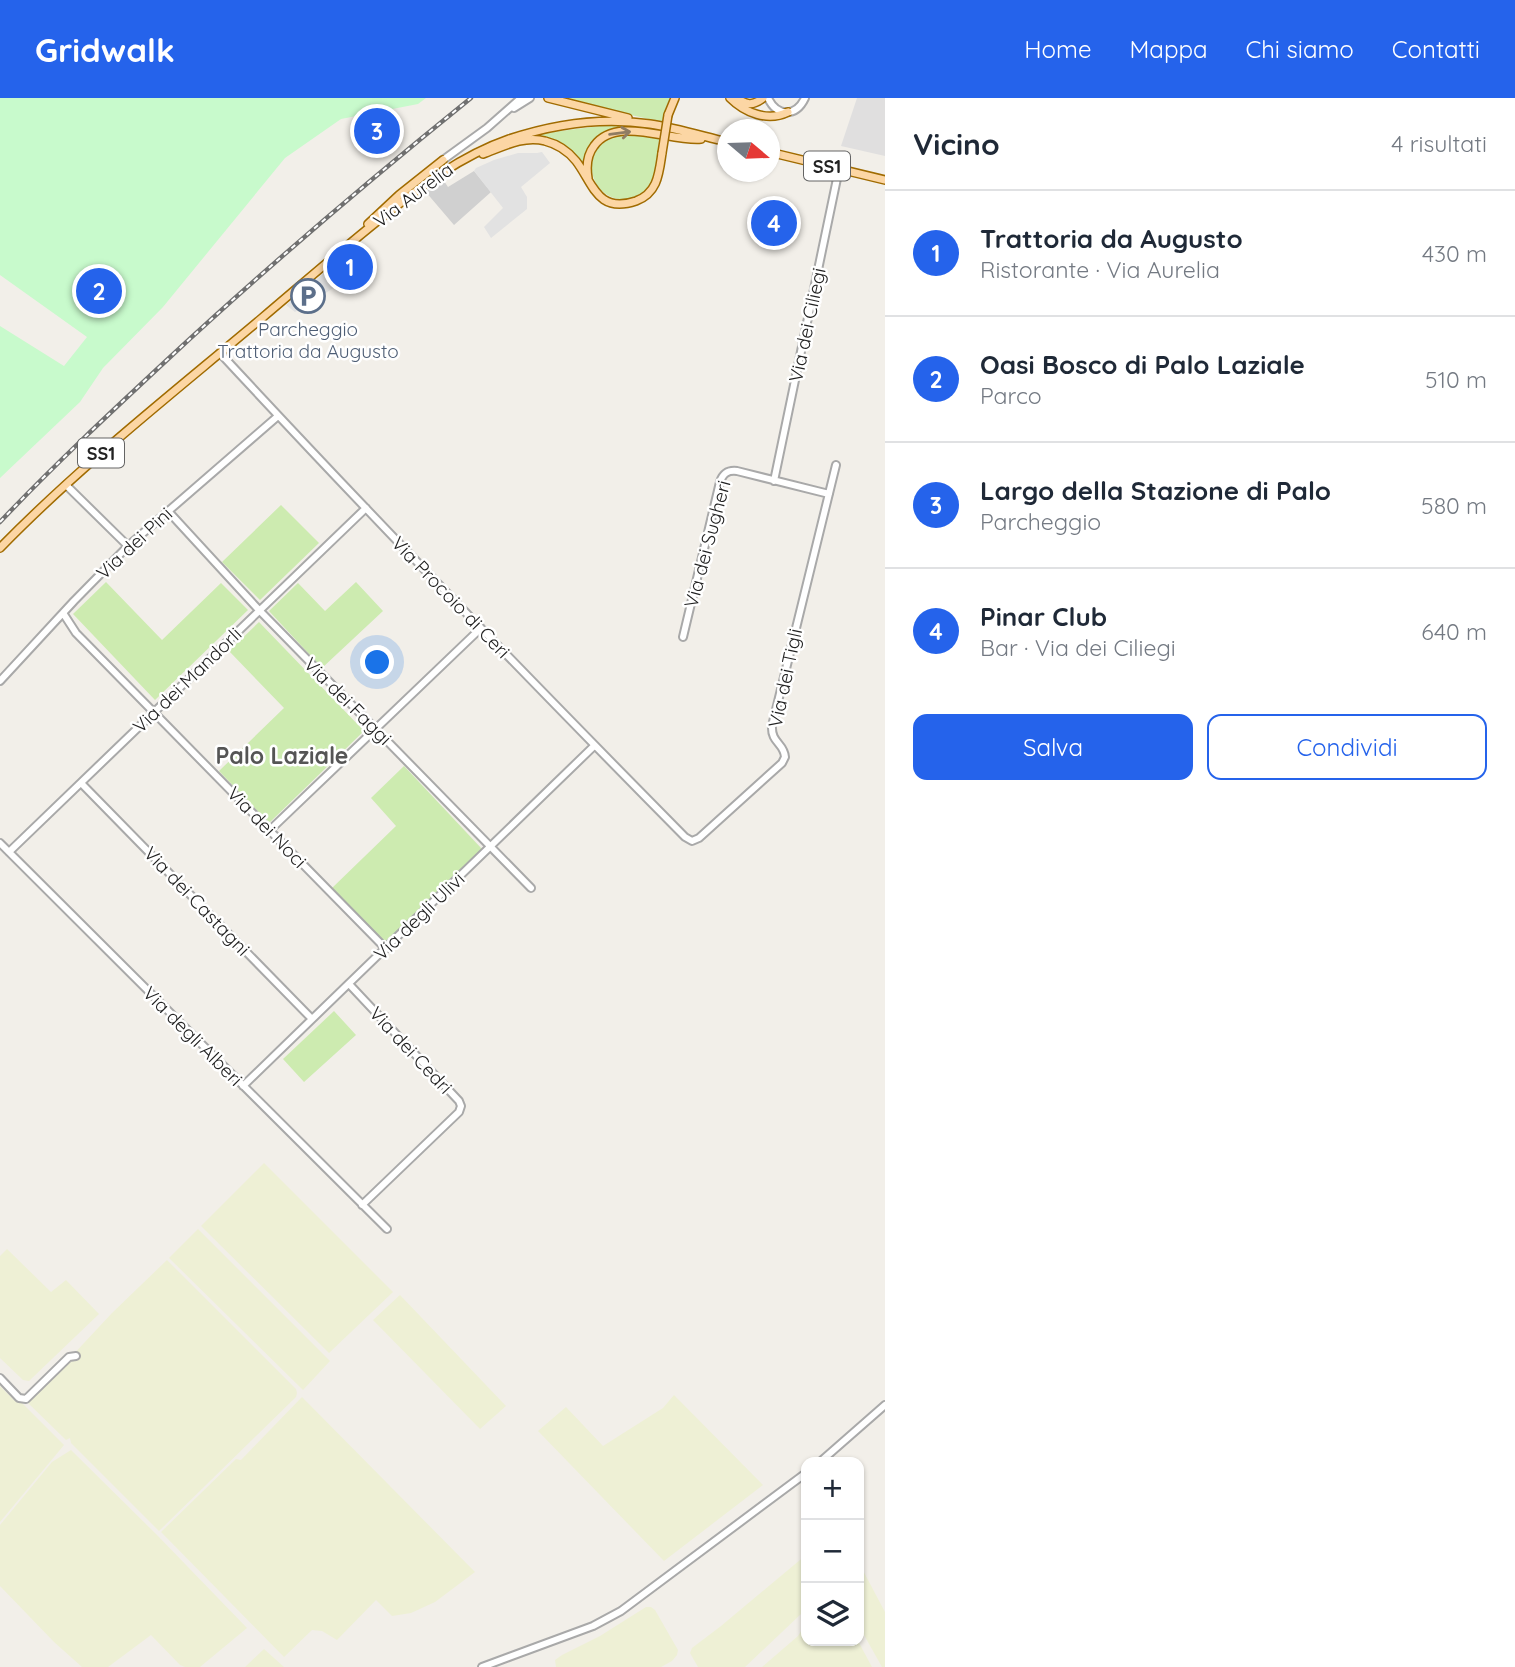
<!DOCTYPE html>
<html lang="it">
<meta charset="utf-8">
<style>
:root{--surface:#fff;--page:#f6f6f7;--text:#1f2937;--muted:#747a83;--line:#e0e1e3;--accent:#2563eb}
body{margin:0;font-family:Quicksand,sans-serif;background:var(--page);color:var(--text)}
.controls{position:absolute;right:21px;bottom:21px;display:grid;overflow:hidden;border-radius:14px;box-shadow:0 2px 5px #0004}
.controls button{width:63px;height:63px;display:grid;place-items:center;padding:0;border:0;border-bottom:2px solid var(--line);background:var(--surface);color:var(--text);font:35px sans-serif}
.compass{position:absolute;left:717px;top:21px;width:63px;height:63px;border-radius:50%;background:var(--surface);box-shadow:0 2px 5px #0004;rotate:109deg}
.you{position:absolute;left:378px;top:565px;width:24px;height:24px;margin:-18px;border:5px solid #fff;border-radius:50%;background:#1a73e8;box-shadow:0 0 0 10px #1a73e833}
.badge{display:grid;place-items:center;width:46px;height:46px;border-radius:50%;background:var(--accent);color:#fff;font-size:23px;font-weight:700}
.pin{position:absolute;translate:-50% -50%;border:4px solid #fff;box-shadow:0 2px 7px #0006}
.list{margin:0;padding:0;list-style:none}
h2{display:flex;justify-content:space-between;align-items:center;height:91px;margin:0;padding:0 28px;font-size:30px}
h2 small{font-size:23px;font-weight:400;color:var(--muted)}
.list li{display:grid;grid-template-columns:46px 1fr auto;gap:21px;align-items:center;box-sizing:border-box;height:126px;padding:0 28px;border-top:2px solid var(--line)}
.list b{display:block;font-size:26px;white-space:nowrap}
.list p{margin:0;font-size:23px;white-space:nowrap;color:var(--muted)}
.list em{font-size:23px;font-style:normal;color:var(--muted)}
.actions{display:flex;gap:14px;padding:21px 28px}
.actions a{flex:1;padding:16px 0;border:2px solid var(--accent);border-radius:14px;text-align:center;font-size:24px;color:var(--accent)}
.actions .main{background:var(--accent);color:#fff}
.icon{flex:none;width:38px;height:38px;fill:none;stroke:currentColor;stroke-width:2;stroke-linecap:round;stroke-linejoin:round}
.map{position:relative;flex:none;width:885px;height:1569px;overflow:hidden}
header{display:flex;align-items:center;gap:42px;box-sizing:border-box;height:98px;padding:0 35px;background:var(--accent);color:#fff}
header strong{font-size:33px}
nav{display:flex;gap:38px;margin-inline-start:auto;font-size:24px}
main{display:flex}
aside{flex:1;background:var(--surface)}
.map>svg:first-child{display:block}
.residential{fill:#e0dfdf}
.religious{fill:#d0d0d0}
.farmland{fill:#eef0d5}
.grass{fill:#cdebb0}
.park{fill:#c8facc}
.parking{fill:#e2e2e2}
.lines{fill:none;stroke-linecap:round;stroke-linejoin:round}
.minor-casing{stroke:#a9a9a9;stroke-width:10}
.major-casing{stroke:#a06b00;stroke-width:10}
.minor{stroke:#fff;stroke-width:6}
.major{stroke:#fcd6a4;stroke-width:7}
.rail-casing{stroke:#707070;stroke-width:4.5}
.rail{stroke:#fff;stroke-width:2;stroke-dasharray:5;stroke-linecap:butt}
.major-bridge-casing{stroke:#a06b00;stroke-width:10;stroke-linecap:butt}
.major-bridge{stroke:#fcd6a4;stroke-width:7}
.oneway{stroke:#8f7c63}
.labels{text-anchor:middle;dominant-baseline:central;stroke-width:5;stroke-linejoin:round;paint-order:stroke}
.shield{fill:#fff;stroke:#646464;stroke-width:2}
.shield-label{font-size:18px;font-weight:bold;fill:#222}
.street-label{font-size:19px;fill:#222;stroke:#fff}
.service-label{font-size:19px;fill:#4e5e75;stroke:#fff}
.quarter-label{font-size:23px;font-weight:bold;fill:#555;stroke:#fff}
</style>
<header>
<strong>Gridwalk</strong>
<nav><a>Home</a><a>Mappa</a><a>Chi siamo</a><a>Contatti</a></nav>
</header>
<main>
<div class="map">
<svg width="885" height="1569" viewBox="0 0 885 1569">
<rect width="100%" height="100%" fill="#f2efe9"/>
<path class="residential" d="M857,0h28v58l-44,-10z"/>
<path class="religious" d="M474,73l17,21 -37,33 -29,-34 17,-13 6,9z"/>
<path class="farmland" d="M264,1065l129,129 -64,61 -128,-127z
M198,1131l132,132 -27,29 -134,-132z
M7,1151l44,43 15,-12 33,34 -70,67 -6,-1 -23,-22v-102z
M167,1162l129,129 1,4 -1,4 -137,134 -88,-88 -1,-5 -4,2 -38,-37 84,-90z
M400,1197l106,111 -26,23 -107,-109z
M0,1288l14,14 7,2 43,43 -64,77z
M674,1297l89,90 -99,76 -126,-130 28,-24 37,39 60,-38z
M302,1299l173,175 -40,30 -24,11 -19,3 -16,-16 -39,40 -15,-9 -10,-1 -28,27 -123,-125 75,-73 5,1z
M71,1352l86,85 90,93 -47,39h-15l-5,-2 -29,-30 -43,32h-26l-28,-25 -54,-56v-61l52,-63z
M806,1457v58l-5,1 -56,53h-47l-8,-14 2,-5 29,-22z
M859,1465l26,49v55h-3l-23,-41z
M646,1509h5l4,3 23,40 -1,5 -5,6 -11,6h-105l-1,-7 7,-5 38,-19z
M806,1525v18h52l14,26h-110l36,-31z
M264,1551l20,18h-39z"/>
<path class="grass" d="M555,0h115l-4,9 -4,15z
M600,28h19l33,3 -48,5 -21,32c-10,-17 -26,-27 -46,-30l8,-3z
M631,36l28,4c-1,13 -1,31 -7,43 -4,8 -12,15 -21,17 -43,11 -61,-62 0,-64z
M281,407l38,38 -59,57 -38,-38z
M106,484l56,58 59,-57 27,27 -93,90 -82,-86z
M356,484l27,29 -61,57 -53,-57 29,-28 27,28z
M259,524l105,109 -95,92 -50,-52 65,-63 -55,-57z
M404,668l78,83 -97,94 -53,-55 64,-62 -25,-28z
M334,913l22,24 -52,47 -21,-23z"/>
<path class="park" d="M0,0h426l-8,6 -77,15 -56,39 -122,149 -60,61 -23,34 -80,76v-152l64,40 23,-29 -87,-62z"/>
<path class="parking" d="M385,18l8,8v10h-6l-16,12 -2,-2 -6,5 -10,-11 11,-10 9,-3z
M542,54l8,11 -29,24 6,10v12l-36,29 -7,-11 19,-19 -29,-37 2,-3 18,-8 24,-7h19z
M330,170l12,12 -10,9 -37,23 -9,-7z"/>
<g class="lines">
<g class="minor-casing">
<path id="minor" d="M768,0c9,19 28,19 37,0
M514,10l16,-10
M443,62l44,-32 34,-30
M220,255c152,164 308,325 465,484l7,4 7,-3 83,-75 3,-6c-1,-14 -14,-14 -13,-31l64,-261
M774,383l65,-312
M66,387l62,61
M168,413l91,99 272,278
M63,515l13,20 310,316
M683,539l37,-155c3,-9 8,-12 17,-11l92,23
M0,583l74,-80 54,-55 150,-130
M81,685l231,236
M270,732l211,-202
M0,745l387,386
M9,754l357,-344
M349,886l110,117 2,5 -2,6 -97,93
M243,988l351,-340
M0,1280l19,20 7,1 43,-42 7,-1
M820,1364l65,-57
M482,1569l111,-41 28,-15 185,-138"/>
</g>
<g class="major-casing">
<path id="major" d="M548,0l80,20
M730,0c15,15 38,24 58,14
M737,0c9,7 16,8 26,0
M668,17l7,-17
M769,54l116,28
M483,56c19,-7 41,-19 62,-13 12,3 23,10 31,20 17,22 21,53 60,40 22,-8 23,-28 26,-48
M588,80c-2,-12 -1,-23 6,-32 22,-31 76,-4 107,-7
M368,126l31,-29 44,-35
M0,450c81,-83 173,-155 262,-230 39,-33 78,-67 118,-99 40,-32 80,-63 129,-80 45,-15 95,-22 141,-15 26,4 52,12 77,18"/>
</g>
<use href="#minor" class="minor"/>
<use href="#major" class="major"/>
<g class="rail-casing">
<path id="rail" d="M0,424c54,-57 111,-110 168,-163 98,-91 199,-177 303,-261"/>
</g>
<use href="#rail" class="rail"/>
<g class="major-bridge-casing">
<path id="major-bridge" d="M662,55l6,-38"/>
</g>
<use href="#major-bridge" class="major-bridge"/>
</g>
<defs><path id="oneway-shaft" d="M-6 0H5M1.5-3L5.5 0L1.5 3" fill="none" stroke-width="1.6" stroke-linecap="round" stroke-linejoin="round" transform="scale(1.75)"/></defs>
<use class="oneway" href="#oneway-shaft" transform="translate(620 35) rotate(-7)"/>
<defs>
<g id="parking-ring" transform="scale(1.75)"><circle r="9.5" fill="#fff" stroke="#5c6f8a" stroke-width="1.5"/><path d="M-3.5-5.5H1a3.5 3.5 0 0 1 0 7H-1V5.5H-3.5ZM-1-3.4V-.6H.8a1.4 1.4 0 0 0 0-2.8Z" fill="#5c6f8a"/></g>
</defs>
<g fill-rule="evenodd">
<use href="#parking-ring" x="308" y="198"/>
</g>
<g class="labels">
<g class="shield">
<rect x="804" y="53.5" width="46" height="29" rx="5"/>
<rect x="78" y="340.5" width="46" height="29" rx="5"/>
</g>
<g class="shield-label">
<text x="827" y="68">SS1</text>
<text x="101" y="355">SS1</text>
</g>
<g class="street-label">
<text transform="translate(413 97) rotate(-37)">Via Aurelia</text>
<text transform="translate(807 227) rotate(-78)">Via dei Ciliegi</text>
<text transform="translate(134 445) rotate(-43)">Via dei Pini</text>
<text transform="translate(707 446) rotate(-75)">Via dei Sugheri</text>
<text transform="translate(451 499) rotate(46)">Via Procoio di Ceri</text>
<text transform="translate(785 580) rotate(-78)">Via dei Tigli</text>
<text transform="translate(187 582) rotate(-44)">Via dei Mandorli</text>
<text transform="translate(348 603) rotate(45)">Via dei Faggi</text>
<text transform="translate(267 729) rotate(46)">Via dei Noci</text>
<text transform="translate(197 803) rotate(46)">Via dei Castagni</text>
<text transform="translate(419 818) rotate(-44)">Via degli Ulivi</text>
<text transform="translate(193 938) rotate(45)">Via degli Alberi</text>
<text transform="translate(411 952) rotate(47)">Via dei Cedri</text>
</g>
<g class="service-label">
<text x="308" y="231">Parcheggio<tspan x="308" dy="22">Trattoria da Augusto</tspan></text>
</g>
<g class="quarter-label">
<text x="282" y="657">Palo Laziale</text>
</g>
</g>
</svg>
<div class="controls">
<button>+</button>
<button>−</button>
<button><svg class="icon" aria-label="layers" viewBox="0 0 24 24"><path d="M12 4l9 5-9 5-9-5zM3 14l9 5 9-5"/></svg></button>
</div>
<svg class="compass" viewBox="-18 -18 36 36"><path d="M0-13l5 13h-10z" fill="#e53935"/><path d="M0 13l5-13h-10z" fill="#747a83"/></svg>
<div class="you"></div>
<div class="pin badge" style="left:350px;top:169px">1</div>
<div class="pin badge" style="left:99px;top:193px">2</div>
<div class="pin badge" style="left:377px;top:33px">3</div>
<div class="pin badge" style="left:774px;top:125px">4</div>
</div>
<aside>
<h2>Vicino<small>4 risultati</small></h2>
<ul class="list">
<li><span class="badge">1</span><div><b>Trattoria da Augusto</b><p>Ristorante · Via Aurelia</p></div><em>430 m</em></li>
<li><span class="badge">2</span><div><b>Oasi Bosco di Palo Laziale</b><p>Parco</p></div><em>510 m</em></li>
<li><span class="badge">3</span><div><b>Largo della Stazione di Palo</b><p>Parcheggio</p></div><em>580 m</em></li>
<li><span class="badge">4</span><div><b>Pinar Club</b><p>Bar · Via dei Ciliegi</p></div><em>640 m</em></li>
</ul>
<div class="actions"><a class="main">Salva</a><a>Condividi</a></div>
</aside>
</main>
